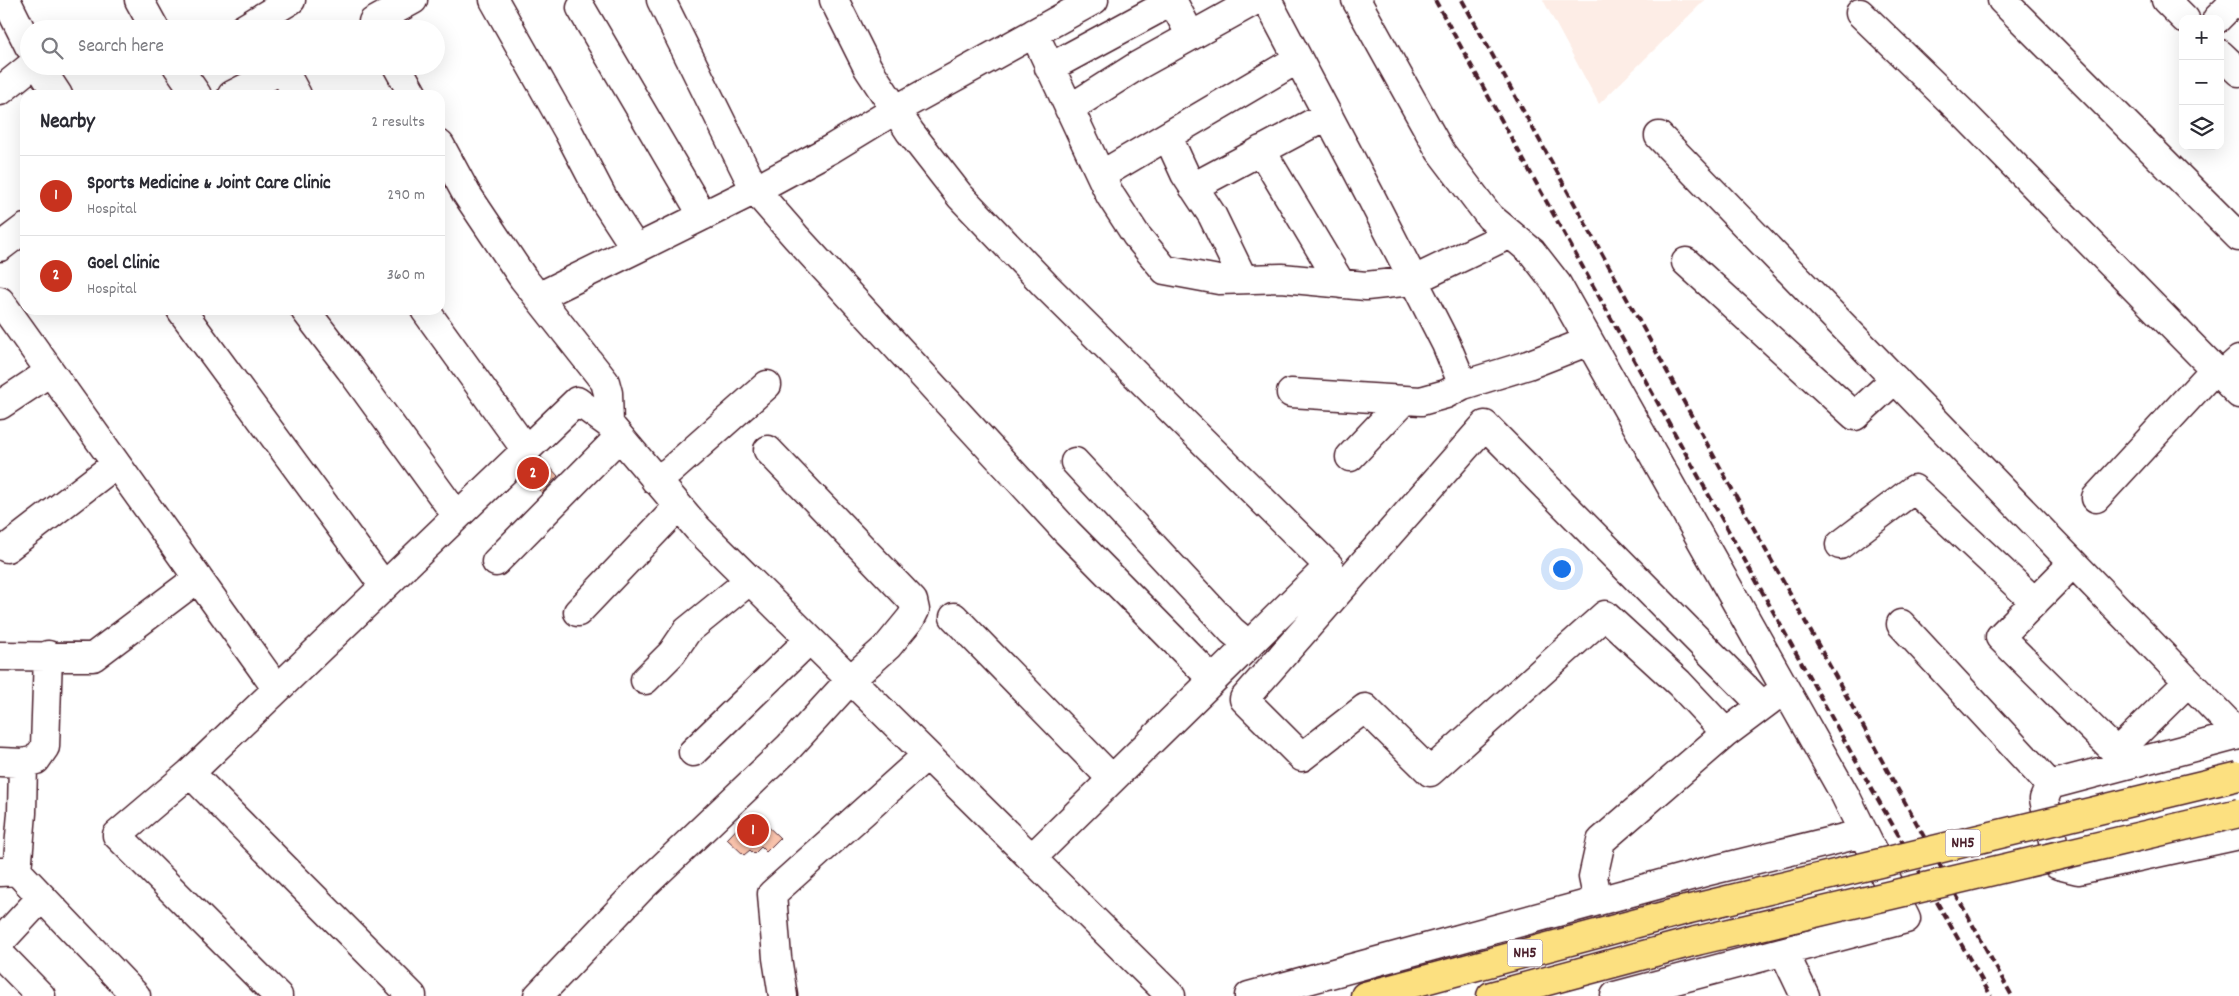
<!DOCTYPE html>
<meta charset="utf-8">
<style>
:root{--surface:#fff;--page:#f7f7f7;--text:#2b2b33;--muted:#7c7c81;--line:#e1e1e2;--accent:#c8321e}
body{margin:0;font-family:Dekko,sans-serif;background:var(--page);color:var(--text)}
.controls{position:absolute;right:15px;top:15px;display:grid;overflow:hidden;border-radius:10px;box-shadow:0 5px 20px #0002}
.controls button{width:45px;height:45px;display:grid;place-items:center;padding:0;border:0;border-bottom:1px solid var(--line);background:var(--surface);color:var(--text);font:25px sans-serif}
.you{position:absolute;left:1561px;top:568px;width:18px;height:18px;margin:-12px;border:4px solid #fff;border-radius:50%;background:#1a73e8;box-shadow:0 0 0 8px #1a73e833}
.badge{display:grid;place-items:center;width:32px;height:32px;border-radius:50%;background:var(--accent);color:#fff;font-size:16px;font-weight:700}
.pin{position:absolute;translate:-50% -50%;border:2px solid #fff;box-shadow:0 1px 5px #0006}
.list{margin:0;padding:0;list-style:none}
h2{display:flex;justify-content:space-between;align-items:center;height:65px;margin:0;padding:0 20px;font-size:21px}
h2 small{font-size:16px;font-weight:400;color:var(--muted)}
.list li{display:grid;grid-template-columns:32px 1fr auto;gap:15px;align-items:center;box-sizing:border-box;height:80px;padding:0 20px;border-top:1px solid var(--line)}
.list b{display:block;font-size:19px;white-space:nowrap}
.list p{margin:0;font-size:16px;white-space:nowrap;color:var(--muted)}
.list em{font-size:16px;font-style:normal;color:var(--muted)}
.icon{flex:none;width:28px;height:28px;fill:none;stroke:currentColor;stroke-width:2;stroke-linecap:round;stroke-linejoin:round}
.map{position:relative;flex:none;width:2239px;height:996px;overflow:hidden}
.search{position:absolute;background:var(--surface);box-shadow:0 5px 20px #0002;left:20px;top:20px;width:425px;height:55px;display:flex;align-items:center;gap:12px;box-sizing:border-box;padding:0 18px;border-radius:28px;color:var(--muted);font-size:19px}
.panel{position:absolute;background:var(--surface);box-shadow:0 5px 20px #0002;left:20px;top:90px;width:425px;height:225px;border-radius:15px}
.map>svg:first-child{display:block}
.built{fill:#fdede6}
.building{fill:#f8c2ab;stroke:#4a1f2b}
.lines{fill:none;stroke-linecap:round;stroke-linejoin:round}
.minor-casing{stroke:#4a1f2b;stroke-width:31}
.highway-casing{stroke:#4a1f2b;stroke-width:31}
.minor{stroke:#fff;stroke-width:28}
.highway{stroke:#fce080;stroke-width:28}
.rail{stroke:#4a1f2b;stroke-width:4;stroke-dasharray:8 4;stroke-linecap:butt}
.highway-bridge-casing{stroke:#4a1f2b;stroke-width:31;stroke-linecap:butt}
.highway-bridge{stroke:#fce080;stroke-width:28}
.labels{text-anchor:middle;dominant-baseline:central;stroke-width:4;stroke-linejoin:round;paint-order:stroke}
.shield{fill:#fff;stroke:#80626b;stroke-width:1}
.shield-label{font-size:16px;font-weight:bold;fill:#4a1f2b}
</style>
<div class="map">
<svg width="2239" height="996" viewBox="0 0 2239 996">
<rect width="100%" height="100%" fill="#fff"/>
<filter id="ink" filterUnits="userSpaceOnUse"><feTurbulence type="fractalNoise" baseFrequency=".02" numOctaves="2"/><feDisplacementMap in="SourceGraphic" scale="10" xChannelSelector="R" yChannelSelector="G"/><feConvolveMatrix kernelMatrix="1 2 1 2 8 2 1 2 1" color-interpolation-filters="sRGB"/></filter>
<g filter="url(#ink)">
<path class="built" d="M1543,0h162l-106,104z"/>
<path class="building" d="M541,457l17,19 -16,17 -18,-19z
M753,812l27,26 -14,14 -5,-5 -7,7 -4,-4 -6,5 -17,-16z"/>
<g class="lines">
<g class="minor-casing">
<path id="minor" d="M6,0l23,46
M139,0l16,29
M494,0l74,131 36,69 32,49 119,-59 76,-41 64,-39 199,-110
M661,0l94,190 41,47 271,295 146,148
M834,0l34,68 42,64 50,64 85,89 284,281 -297,292
M1172,0l19,36
M1267,0l103,195 76,149 17,41 65,-20 61,-24
M1356,0l84,151 50,66 42,35 25,32 288,511 61,124 -291,77
M2002,0l237,237
M2166,0l19,19
M581,8l122,208
M1860,13l103,100 276,281
M2217,19l19,-19
M243,29l48,-29
M377,29l-4,-7 40,-22
M1034,33l76,162 26,40 29,35 54,10 63,-2 84,8 46,-5 98,-47
M2220,54l19,18
M39,66l19,29
M177,66l20,29
M397,66l16,29
M1049,68l111,-60
M283,69l14,26
M0,91l31,-25
M232,95l57,-29
M1069,109l68,-43 119,-66
M1659,136l580,598
M1168,137l17,37 27,41 31,64
M440,145l26,48 57,85 82,104 3,11 1,31
M1261,150l80,134
M1101,175l197,-116
M1193,187l135,-72
M0,247l25,-19
M1686,262l169,154 40,-37
M538,297l98,-48
M0,301l277,388
M181,310l203,276
M305,310l45,59 107,147
M425,310l101,140
M2221,376l18,-16
M1291,393l130,8 25,-7 17,-9
M0,405l50,-33
M1350,457l54,-57
M1075,462l157,169 17,14
M655,480l15,-9 97,-86
M2096,498l118,-128
M1840,545l74,-56 121,113
M7,548l109,-84
M496,562l123,-125
M2073,563l-73,74 128,127
M578,612l100,-105
M954,617l158,162
M1901,624l149,161
M0,656l93,1 105,-79
M645,680l27,-27 15,-22 63,-51
M1726,733l-47,-50 -74,-68 -175,157 -65,-64 -63,49 -58,-58 241,-274 277,280
M2239,735l-189,50 -6,14 14,66 20,5 161,-35
M693,752l116,-112
M2116,753l72,-71
M0,762l23,1 -1,50 -5,58 -17,1
M23,763l13,-3 9,-13 3,-92
M190,773l-73,62 161,161
M17,871l119,125
M1598,901l-5,-24 8,-36 125,-108 52,-39
M0,942l41,-44
M1784,952l21,44
M0,954l41,42
M412,996l-222,-223 387,-372 32,23 89,105 473,467
M538,996l103,-108 148,-141 61,-67 38,-34 23,-28 4,-8 -2,-9 -145,-151
M783,996l-6,-38 -5,-64 155,-139
M1249,996l456,-124 159,-39"/>
</g>
<g class="highway-casing">
<path id="highway" d="M1365,996l321,-86
M1491,996l205,-55"/>
</g>
<use href="#minor" class="minor"/>
<use href="#highway" class="highway"/>
<path class="rail" d="M1435,0l418,756 138,240
M1462,0l550,996"/>
<g class="highway-bridge-casing">
<path id="highway-bridge" d="M1686,910l553,-134
M1696,941l543,-128"/>
</g>
<use href="#highway-bridge" class="highway-bridge"/>
</g>
</g>
<g class="labels">
<g class="shield">
<rect x="1945.5" y="829.5" width="35" height="27" rx="4"/>
<rect x="1507.5" y="939.5" width="35" height="27" rx="4"/>
</g>
<g class="shield-label">
<text x="1963" y="843">NH5</text>
<text x="1525" y="953">NH5</text>
</g>
</g>
</svg>
<div class="controls">
<button>+</button>
<button>−</button>
<button><svg class="icon" aria-label="layers" viewBox="0 0 24 24"><path d="M12 4l9 5-9 5-9-5zM3 14l9 5 9-5"/></svg></button>
</div>
<div class="you"></div>
<div class="pin badge" style="left:753px;top:830px">1</div>
<div class="pin badge" style="left:533px;top:473px">2</div>
<div class="search"><svg class="icon" aria-label="search" viewBox="0 0 24 24"><circle cx="10" cy="10" r="6"/><path d="M15 15l6 6"/></svg>Search here</div>
<section class="panel">
<h2>Nearby<small>2 results</small></h2>
<ul class="list">
<li><span class="badge">1</span><div><b>Sports Medicine &amp; Joint Care Clinic</b><p>Hospital</p></div><em>290 m</em></li>
<li><span class="badge">2</span><div><b>Goel Clinic</b><p>Hospital</p></div><em>360 m</em></li>
</ul>
</section>
</div>
